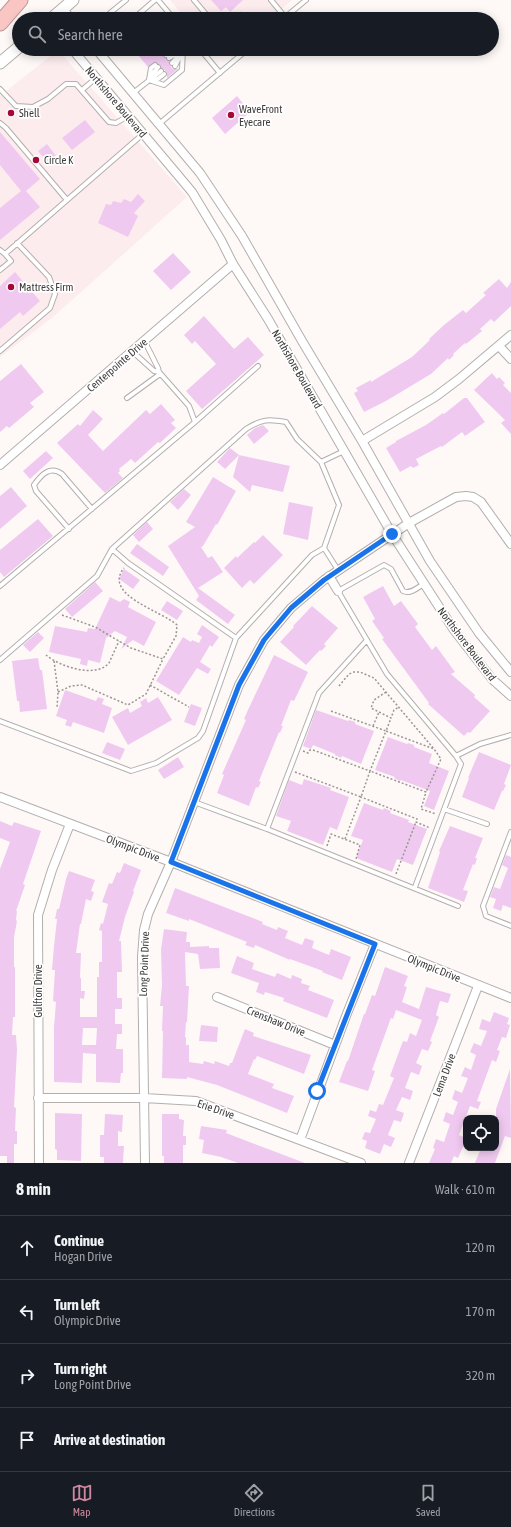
<!DOCTYPE html>
<meta charset="utf-8">
<style>
:root{--surface:#171b24;--page:#242831;--text:#f1f3f6;--muted:#9ea1a6;--line:#363941;--accent:#ce89a0}
body{margin:0;font-family:"Asap Condensed",sans-serif;background:var(--page);color:var(--text)}
.controls{position:absolute;right:12px;bottom:12px;display:grid;overflow:hidden;border-radius:8px;box-shadow:0 2px 10px #0003}
.controls button{width:36px;height:36px;display:grid;place-items:center;padding:0;border:0;border-bottom:1px solid var(--line);background:var(--surface);color:var(--text);font:20px sans-serif}
.stop{position:absolute;width:12px;height:12px;margin:-9px;border:3px solid #1a73e8;border-radius:50%;background:#fff}
.stop.end{background:#1a73e8;border-color:#fff;box-shadow:0 1px 4px #0008}
.list{margin:0;padding:0;list-style:none}
h2{display:flex;justify-content:space-between;align-items:center;height:52px;margin:0;padding:0 16px;font-size:17px}
h2 small{font-size:13px;font-weight:400;color:var(--muted)}
.list li{display:grid;grid-template-columns:26px 1fr auto;gap:12px;align-items:center;box-sizing:border-box;height:64px;padding:0 16px;border-top:1px solid var(--line)}
.list b{display:block;font-size:15px;white-space:nowrap}
.list p{margin:0;font-size:13px;white-space:nowrap;color:var(--muted)}
.list em{font-size:13px;font-style:normal;color:var(--muted)}
.icon{flex:none;width:22px;height:22px;fill:none;stroke:currentColor;stroke-width:2;stroke-linecap:round;stroke-linejoin:round}
.map{position:relative;flex:none;width:511px;height:1163px;overflow:hidden}
.search{position:absolute;background:var(--surface);box-shadow:0 2px 10px #0003;left:12px;right:12px;top:12px;height:44px;display:flex;align-items:center;gap:10px;box-sizing:border-box;padding:0 14px;border-radius:22px;color:var(--muted);font-size:15px}
.sheet{height:308px;background:var(--surface)}
nav{display:flex;justify-content:space-around;align-items:center;box-sizing:border-box;height:56px;border-top:1px solid var(--line);background:var(--surface);font-size:11px;color:var(--muted)}
nav a{display:grid;justify-items:center;gap:2px}
nav .on{color:var(--accent)}
.map>svg:first-child{display:block}
.commercial{fill:#fceced}
.building{fill:#f0c9f0;fill-rule:evenodd}
.lines{fill:none;stroke-linecap:round;stroke-linejoin:round}
.lane-casing{stroke:#b3afad;stroke-width:6}
.street-casing{stroke:#b3afad;stroke-width:10}
.secondary-casing{stroke:#b3afad;stroke-width:13}
.highway-casing{stroke:#b89594;stroke-width:17}
.path{stroke:#9a9695;stroke-width:1.5;stroke-dasharray:2 2;stroke-linecap:butt}
.lane{stroke:#fff;stroke-width:4}
.street{stroke:#fff;stroke-width:8}
.secondary{stroke:#fff;stroke-width:11}
.highway{stroke:#fac6c4;stroke-width:15}
.route{stroke:#1a73e8;stroke-width:5}
.poi-dot{fill:#a40838;stroke:#fff;stroke-width:1.5}
.labels{text-anchor:middle;dominant-baseline:central;stroke-width:3.5;stroke-linejoin:round;paint-order:stroke}
.street-label{font-size:11px;fill:#3d3b3a;stroke:#fff}
.poi-label{font-size:11px;fill:#3d3b3a;stroke:#fff;text-anchor:start}
</style>
<div class="map">
<svg width="511" height="1163" viewBox="0 0 511 1163">
<rect width="100%" height="100%" fill="#fef9f7"/>
<path class="commercial" d="M170,0h122l-22,19h-84z
M58,50l129,147 -135,121 -52,39v-261z"/>
<path class="building" d="M211,0h32l-13,12 -4,-5 -5,4z
M133,49h38l-7,3 -1,4 6,5v3l4,5h5l-11,9v-6l-6,-4 -1,-3 -6,-3 -6,5z
M237,96l13,16 -25,22 -13,-16z
M85,120l10,12 -23,18 -10,-12z
M0,132l40,47 -14,12 14,16 -40,33v-32l21,-17 -21,-26z
M47,144l9,12 -8,7 -10,-12z
M138,194l7,7 -11,12 4,3 -10,21 -30,-14 8,-19 5,1 2,-4 8,2 3,-4 7,3z
M173,253l18,19 -20,18 -18,-19z
M15,272l25,29 -17,15 -3,-4 -20,17v-43z
M499,279l8,9 4,-6v24l-17,16 -3,-3 -11,10 2,2 -16,13 -1,-1 -12,11 1,1 -5,5 -1,-2 -17,16 -45,27 -22,11 -10,-19 4,-2 -2,-3 15,-8v2l41,-25 18,-17 -1,-1 15,-14 19,-15 3,3 20,-18 -3,-2z
M204,316l30,33 14,-12 16,18 -62,54 -16,-18 30,-27 -21,-23 -3,3 -8,-9z
M21,364l23,28 -14,11 4,4 -25,21 -2,-2 -7,6v-51z
M492,373l5,6 2,-2 6,6 -2,2 8,8v41l-10,-11 4,-3 -31,-30z
M464,398h3l18,24 -20,14 -3,-4 -20,15 -1,-1 -25,13 3,6 -6,3 -2,-2 -11,6 -14,-24 10,-6v-1l30,-16 17,-12 1,1z
M161,404l14,16 -4,3 5,5 -16,15 -2,-1 -23,21 -4,-4 -12,10 1,2 -2,2 5,5 -18,15 -48,-50 21,-19 2,2 13,-16 10,9 -15,16 15,16 43,-41 4,4z
M263,425l6,6 -15,13 -7,-9 8,-7z
M230,448l9,7 -14,14 -8,-7z
M46,451l7,7 -23,21 -7,-8z
M239,455l51,11 -7,26 -31,-7 -2,7 -17,-15z
M213,477l23,14 -19,34 -1,-1 -13,22 -2,1 7,11 4,-2 11,16 -25,16 37,27 -7,9 -32,-24 3,-4 -31,-50 27,-19 -9,-5z
M11,487l16,19 -27,23v-33z
M184,489l7,6 -13,15 -8,-8z
M289,502l24,5 -5,33 -25,-6z
M38,519l15,17 -49,41 -4,-5v-22z
M147,522l6,7 -14,13 -6,-7z
M263,535l20,20 -29,29 -4,-4 -8,8 -18,-20 12,-12 1,2 17,-16 1,1z
M137,544l32,23 -6,9 -33,-23z
M124,569l16,11 -7,9 -14,-10z
M95,582l8,9 -31,26 -7,-8z
M383,586l11,20 7,-5 17,23 -3,3 17,23 4,-4 19,26 -4,2 24,21 -1,2 16,14 -20,22 -2,-1 -4,4 -36,-32 1,-1 -47,-64 2,-1 -12,-17 3,-2 -12,-22z
M110,597l10,5 4,-3 6,3 -2,5 28,15 -12,24 -11,-6 -12,9 6,-12 -12,-6 -9,7 -6,25 -12,-3 -1,6 -7,-2 1,-5 -32,-7 6,-26 32,6 1,-4 7,1z
M167,601l16,10 -6,9 -16,-10z
M312,606l26,22 -14,16 2,2 -5,5 -1,-1 -14,15 -26,-23 14,-15 -1,-1z
M202,625l17,12 -7,10 -2,-2 -10,17 11,7 -3,5 -11,-6 -18,27 -23,-14 27,-44 8,5 1,-2 7,3 3,-6 -5,-3z
M38,632l6,6 -14,14 -7,-7z
M274,655l34,17 -14,29 -3,-1 -10,26h2l-3,7 -1,-1 -20,49 2,1 -3,6 -2,-1 -7,19 -32,-13 7,-18 -2,-1 24,-54 -2,-1 3,-7z
M38,658l2,12h2l5,39 -27,3 -1,-11h-2l-5,-40z
M65,690l31,11 2,-4 6,2 -2,5 10,4 -8,25 -31,-11 -2,5 -6,-2 2,-5 -11,-4z
M158,697l14,23 -44,25 -16,-28 16,-9 2,5 12,-7 -2,-4 6,-4 2,5z
M191,704l11,4 -7,18 -11,-4z
M316,710l32,11 1,-1 6,2v2l19,7 -13,33 -19,-8 -1,2 -6,-3v-1l-22,-9 -2,4 -8,-3z
M388,737l19,7 1,-1 6,2v2l18,7 -3,9 20,8 -15,39 -10,-4 6,-15 -29,-11 -1,1 -6,-3 1,-1 -20,-7z
M107,742l18,7 -5,11 -18,-7z
M479,752l32,13 -7,19 2,1 -3,6h-1l-8,19 -32,-13 7,-19h-1z
M178,757l6,10 -20,12 -6,-9z
M304,779l27,9 -1,2 19,7 -12,33 -7,-3 -7,18 -36,-14 4,-10 -15,-5 13,-36 13,5z
M364,803l19,7 1,-2 7,3 -1,2 19,7 -1,2 19,7 -14,36 -16,-6 -5,13 -36,-14 7,-18 -12,-4z
M0,821l12,5 2,-4 27,9 -18,53 2,1 -9,26h1l-1,9 1,1 -3,16v30h1v50h-2l-1,18h4l1,15 -3,57 2,1 -1,23h2v13h-3v19h-7v-7h-7v-287l10,-27 -10,-4z
M450,826l33,12 -8,20h2l-2,7 -2,-1 -10,26 5,1 -4,11 -36,-14 12,-36 -1,-1z
M506,855l5,2v51l-8,-3 -2,6 -8,-3 3,-9 -6,-2 4,-10 6,2 8,-21 -6,-3z
M124,863l17,7 -8,21 1,1 -9,25 -6,24h2l1,31h-5v26h5v11h-7v15h7v10h-5l-1,15h7v24h-2l-1,10 -24,-1v-28l-13,-1 -1,30 -28,-1v-55l2,-25 -3,-1 2,-31h-3l2,-24 3,-27h-2l2,-10h2l7,-30 3,-8 26,9 -4,11 3,1 -3,9 -5,-2 -5,25h-1l-4,29h5l-1,25h1v13h4l-1,8 -4,-1v19h17v-40h2v-15h3v-31l-3,-1 2,-7 2,1 5,-20 -6,-2 7,-19 3,1 5,-12 3,1zM83,1028h14l-1,17h-14z
M175,888l88,34 -1,2 15,6 1,-3 10,4 -3,7 17,7 3,-7 9,3 -2,7 17,7 2,-6 20,8 -9,23 -20,-8 1,-1 -33,-12v1l-35,-15 -1,3 -9,-3 2,-3 -58,-23v2l-23,-8z
M164,929l23,3 -1,10h4v5l19,-1v2h10l1,20 -20,1 -2,-15 -13,-2 1,34h3l-2,36h-1l-1,15h1v8h3v17l14,2 1,-3 10,3 1,-3 14,5 1,-3h2l13,-34 9,4 -1,3 58,19 -7,19 -47,-18 -2,4 -1,-1 -6,15 26,10 -2,4 22,8 -7,17 -70,-28 -30,-8v2l-25,-1 1,-47h-1l1,-25h-3l2,-21 -1,-36z
M237,956l17,7 -2,6 23,8 2,-4 14,6 1,-4 10,4 -1,4 9,3 -2,4 26,10 -7,18 -44,-17 1,-3 -19,-6 -1,3 -8,-3 3,-9 -28,-10z
M385,967l23,9 -4,10 3,1 -5,15 17,7 7,-22 25,7 -3,9 -8,-2 -4,14 3,2 -9,24 2,1 -4,9 -6,-2 -6,14 6,3 -3,9 -8,-3 -6,16 8,3 -3,9 -8,-3 -6,13 8,3 -3,9 -7,-2 -6,15 7,3 -4,9 -7,-3 -4,10 -15,-6 2,-7 -5,-2 3,-7 5,1 6,-14 -8,-3 2,-6 6,2 3,-8 4,1 11,-27 -4,-2 13,-35 4,1 3,-9 6,3 6,-16 -26,-10 -3,9 -2,-1 -19,52 3,1 -7,20 -29,-9 8,-21h1l16,-47h1l7,-19 3,1z
M494,1012l15,6 -2,6 3,1 -4,13 -4,-1 -5,13 3,1 -4,11 -4,-2 -15,41 4,1 -3,7 -8,-3 -11,29 7,3 -3,9 -5,11 -4,-2 -3,7h-22l6,-14 -2,-1 3,-9 8,3 6,-18 -7,-3 3,-9 7,3 5,-13 -6,-3 3,-9 7,3 6,-15 -7,-2 4,-9 6,3 5,-15 -6,-3 4,-9 7,3 6,-15 -8,-2 3,-10 8,3z
M201,1025l17,2 -1,15 -18,-1z
M510,1069l1,69 -6,-2 -10,27h-20l6,-15h15v-39z
M55,1113l27,1 -1,47 -24,-1v-10l-2,-1z
M105,1114l18,1 -1,17 -4,-1v15h6l-1,17h-19v-6h-4v-22h4z
M162,1114h17v5l5,1 -1,16h3v9h-3v18h-19v-7h-2z
M201,1126l26,4 -1,3 79,30h-67l-17,-6 -19,-4 2,-13 -5,-1z"/>
<g class="lines">
<g class="lane-casing">
<path id="lane" d="M158,0l16,19
M194,0l16,19
M271,0l14,17
M106,19l4,-6 16,-13
M133,19l22,-19
M237,19l4,-4
M283,19l23,-19
M200,49l20,24
M166,55l17,-4
M169,58l7,-4
M172,63l11,-12
M175,66l5,-10
M151,76l7,-9
M154,79h4l6,-5
M149,80l15,5 18,-15 1,-20
M149,80l2,-12 4,-3
M0,89l16,17 17,1 15,-8 18,-15h10l33,38 7,1 12,-7
M82,90l14,-12
M133,93l28,-22
M0,123l6,5 61,72
M159,124l89,-75
M0,250l5,4 138,-120
M0,270l11,-9 -6,-7
M145,342l13,26 1,4
M0,351l50,-43 5,-14 -6,-17 -32,-34
M127,398l33,-24
M195,422l63,-56
M321,462l-24,-23 -11,-17c-18,-3 -24,-3 -40,7l-134,120 16,14 108,75 76,-83 12,-7
M69,529l-33,-38 -2,-6c7,-10 16,-20 28,-11l30,35
M338,570l-14,-22 15,-43 -18,-43 23,-11
M0,586l195,-164 -6,-16 -30,-34 -5,-1 -21,-19
M0,660l97,-84 15,-27
M0,721l131,50 25,-8 42,-25 5,-7 33,-93
M456,756l24,-12 31,-9
M194,802l73,27 191,77
M444,809l43,15
M267,829l52,-136 48,-53
M511,832l-28,74 3,10 25,10
M415,887l46,-123 -5,-8 -69,-82 -49,-83 46,-26 7,4 12,22c7,4 15,-4 21,-7"/>
</g>
<g class="street-casing">
<path id="street" d="M63,9l8,10
M72,49l120,143 29,48 12,24 35,55 124,215 62,96 38,49 19,17
M96,49l104,124 42,63 60,105 60,100 68,120 49,72 32,39
M499,346l12,13
M362,441l73,-44 24,-18 52,-44
M0,465l233,-201
M329,576l9,15
M0,797l171,65 340,136
M217,997l118,48
M38,1098h106l52,3 165,62
M300,1140l46,-124 29,-72
M39,1163l-1,-248 14,-45 18,-46
M145,1163l-3,-206 2,-27 4,-16 23,-52 68,-177 25,-45 27,-32 33,-28 85,-57 47,-26 10,-1 7,1 8,5 30,42
M409,1163l69,-177"/>
</g>
<g class="secondary-casing">
<path id="secondary" d="M51,19l22,-19
M0,63l19,-16"/>
</g>
<g class="highway-casing">
<path id="highway" d="M0,23l20,-23"/>
</g>
<path class="path" d="M62,615l33,12 36,21 32,11 13,-23 1,-11c-15,-14 -75,-30 -53,-57
M46,655c13,11 49,24 63,8l10,-22
M54,661l4,31 -1,16
M150,685l39,22
M339,686l10,-12 5,-2h6l14,6 60,71 7,10 -15,33
M58,692l13,-6 11,-1 46,20 18,-11 17,-35
M386,692l-12,8 -3,8 20,10 3,-8 5,-3
M331,711l55,20 5,-13
M373,726l6,-14
M303,751l5,2 2,-3h3l57,21 16,-40 48,18
M295,772l66,25 9,-26 56,21 -5,17 15,5
M345,839l16,-42 56,22 -1,3 14,6
M327,846l4,-12 29,11 -4,14
M396,874l20,-52"/>
<use href="#lane" class="lane"/>
<use href="#street" class="street"/>
<use href="#secondary" class="secondary"/>
<use href="#highway" class="highway"/>
</g>
<g class="lines">
<path class="route" d="M317,1091l58,-147 -204,-82 68,-177 25,-45 27,-32 33,-28 68,-46"/>
</g>
<g class="poi-dot">
<circle cx="11" cy="113" r="4"/>
<circle cx="231" cy="115" r="4"/>
<circle cx="36" cy="160" r="4"/>
<circle cx="11" cy="287" r="4"/>
</g>
<g class="labels">
<g class="street-label">
<text transform="translate(116 102) rotate(50)">Northshore Boulevard</text>
<text transform="translate(117 365) rotate(-41)">Centerpointe Drive</text>
<text transform="translate(297 369) rotate(60)">Northshore Boulevard</text>
<text transform="translate(467 644) rotate(53)">Northshore Boulevard</text>
<text transform="translate(133 848) rotate(21)">Olympic Drive</text>
<text transform="translate(144 964) rotate(-88)">Long Point Drive</text>
<text transform="translate(434 968) rotate(22)">Olympic Drive</text>
<text transform="translate(38 991) rotate(-90)">Gulfton Drive</text>
<text transform="translate(276 1021) rotate(22)">Crenshaw Drive</text>
<text transform="translate(444 1075) rotate(-69)">Lema Drive</text>
<text transform="translate(216 1109) rotate(19)">Erie Drive</text>
</g>
<g class="poi-label">
<text x="239" y="109">WaveFront<tspan x="239" dy="13">Eyecare</tspan></text>
<text x="19" y="113">Shell</text>
<text x="44" y="160">Circle K</text>
<text x="19" y="287">Mattress Firm</text>
</g>
</g>
</svg>
<div class="controls">
<button><svg class="icon" aria-label="locate" viewBox="0 0 24 24"><circle cx="12" cy="12" r="6"/><path d="M12 2v4M12 18v4M2 12h4M18 12h4"/></svg></button>
</div>
<div class="stop" style="left:317px;top:1091px"></div>
<div class="stop end" style="left:392px;top:534px"></div>
<div class="search"><svg class="icon" aria-label="search" viewBox="0 0 24 24"><circle cx="10" cy="10" r="6"/><path d="M15 15l6 6"/></svg>Search here</div>
</div>
<section class="sheet">
<h2>8 min<small>Walk · 610 m</small></h2>
<ul class="list">
<li><svg class="icon" aria-label="ahead" viewBox="0 0 24 24"><path d="M12 20V5M6 11l6-6 6 6"/></svg><div><b>Continue</b><p>Hogan Drive</p></div><em>120 m</em></li>
<li><svg class="icon" aria-label="left" viewBox="0 0 24 24"><path d="M17 20v-9H6M10 6l-5 5 5 5"/></svg><div><b>Turn left</b><p>Olympic Drive</p></div><em>170 m</em></li>
<li><svg class="icon" aria-label="right" viewBox="0 0 24 24"><path d="M7 20v-9h11M14 6l5 5-5 5"/></svg><div><b>Turn right</b><p>Long Point Drive</p></div><em>320 m</em></li>
<li><svg class="icon" aria-label="arrive" viewBox="0 0 24 24"><path d="M6 21V4h12l-3 4 3 4H6"/></svg><div><b>Arrive at destination</b></div></li>
</ul>
</section>
<nav>
<a class="on"><svg class="icon" aria-label="map" viewBox="0 0 24 24"><path d="M3 6l6-2 6 2 6-2v14l-6 2-6-2-6 2zM9 4v14M15 6v14"/></svg>Map</a>
<a><svg class="icon" aria-label="directions" viewBox="0 0 24 24"><path d="M12 3l9 9-9 9-9-9zM9 14v-3h6M13 9l2 2-2 2"/></svg>Directions</a>
<a><svg class="icon" aria-label="saved" viewBox="0 0 24 24"><path d="M7 4h10v16l-5-4-5 4z"/></svg>Saved</a>
</nav>
